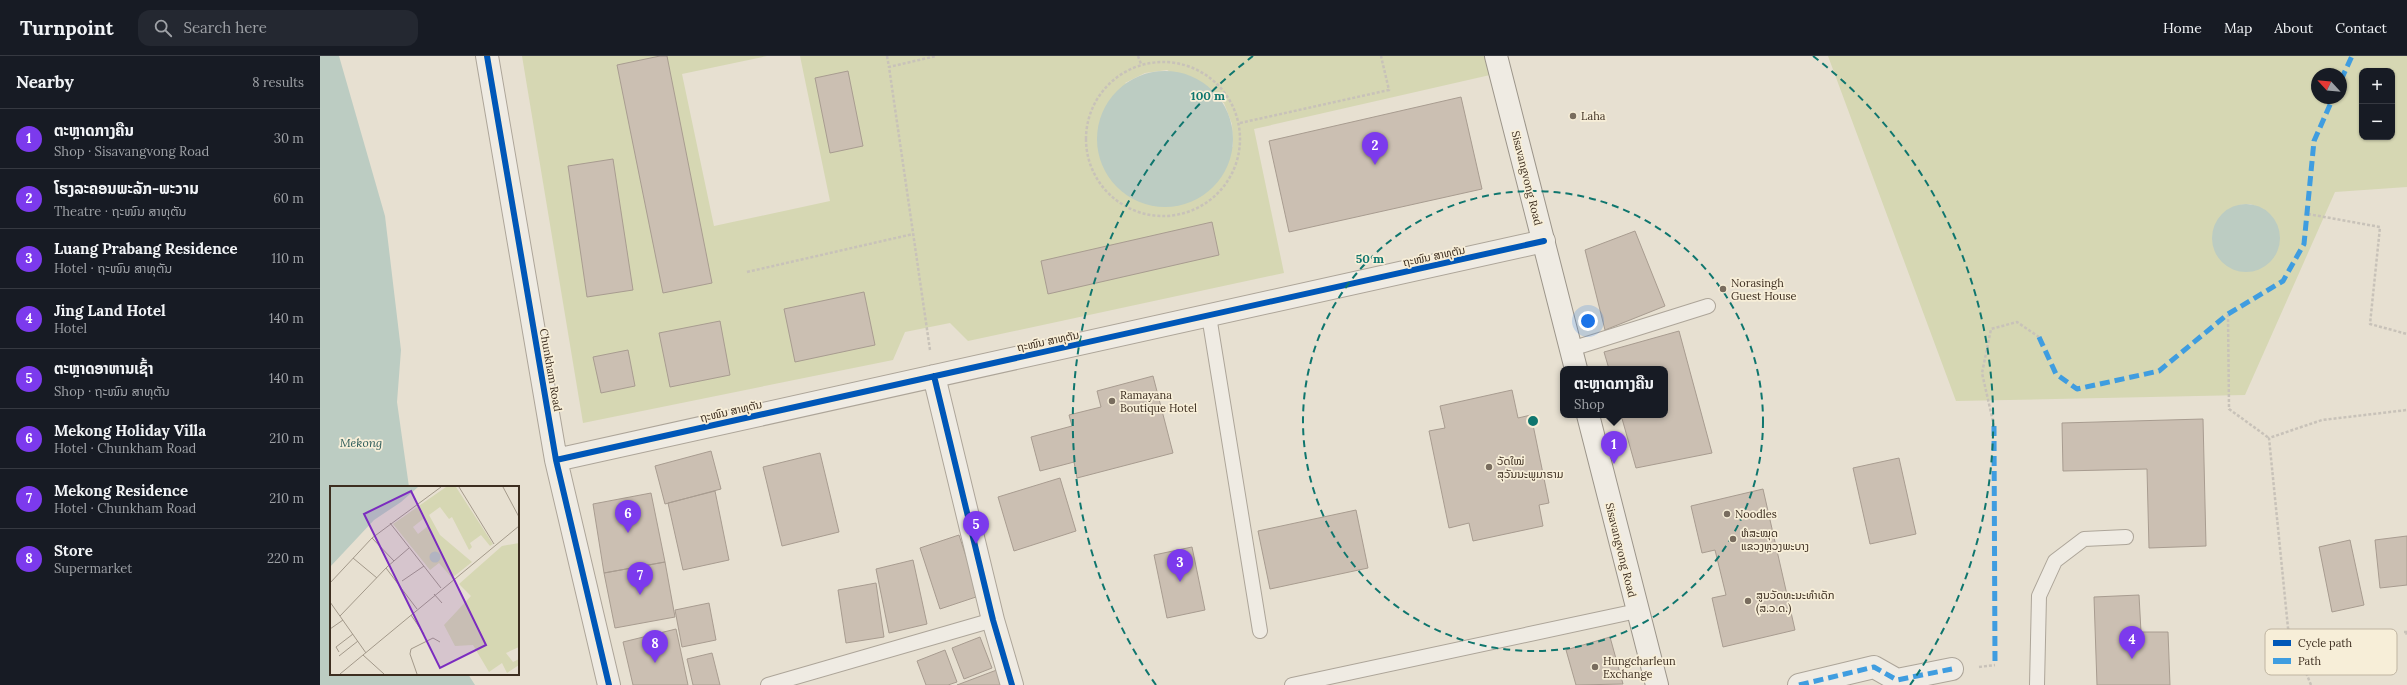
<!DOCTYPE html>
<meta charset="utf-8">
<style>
:root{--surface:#171b24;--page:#242831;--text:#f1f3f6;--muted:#9ea1a6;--line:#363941;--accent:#7c3aed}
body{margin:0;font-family:Lora,"Noto Sans Lao","Noto Sans Thai",serif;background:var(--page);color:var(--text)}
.controls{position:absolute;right:12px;top:12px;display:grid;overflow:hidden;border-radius:8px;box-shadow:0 1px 3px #0004}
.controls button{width:36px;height:36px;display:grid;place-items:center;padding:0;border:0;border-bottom:1px solid var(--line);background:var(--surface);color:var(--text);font:20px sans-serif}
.compass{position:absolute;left:1991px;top:12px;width:36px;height:36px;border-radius:50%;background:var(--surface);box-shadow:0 1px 3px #0004;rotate:296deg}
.you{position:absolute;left:1268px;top:265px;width:14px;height:14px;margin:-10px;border:3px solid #fff;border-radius:50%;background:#1a73e8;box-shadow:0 0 0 6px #1a73e833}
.badge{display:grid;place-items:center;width:26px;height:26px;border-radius:50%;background:var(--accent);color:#fff;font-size:13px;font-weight:700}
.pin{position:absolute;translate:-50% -33px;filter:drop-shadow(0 1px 2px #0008)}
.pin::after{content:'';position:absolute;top:21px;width:14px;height:12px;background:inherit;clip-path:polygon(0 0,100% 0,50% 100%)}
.popup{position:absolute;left:1240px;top:310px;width:108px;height:52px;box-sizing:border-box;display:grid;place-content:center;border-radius:8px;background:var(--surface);filter:drop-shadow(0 1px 3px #0005);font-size:13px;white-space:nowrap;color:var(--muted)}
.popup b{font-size:15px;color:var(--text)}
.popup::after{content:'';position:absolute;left:50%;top:100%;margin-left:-8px;border:8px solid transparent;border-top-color:var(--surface)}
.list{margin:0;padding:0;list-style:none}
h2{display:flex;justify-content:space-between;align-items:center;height:52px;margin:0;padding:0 16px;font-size:17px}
h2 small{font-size:13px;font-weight:400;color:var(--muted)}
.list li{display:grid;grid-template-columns:26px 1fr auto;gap:12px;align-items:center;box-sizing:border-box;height:60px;padding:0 16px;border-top:1px solid var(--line)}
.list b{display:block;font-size:15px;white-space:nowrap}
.list p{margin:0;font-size:13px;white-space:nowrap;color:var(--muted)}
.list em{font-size:13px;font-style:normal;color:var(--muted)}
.icon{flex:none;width:22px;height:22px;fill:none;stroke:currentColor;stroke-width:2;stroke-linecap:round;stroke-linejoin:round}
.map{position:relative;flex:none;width:2087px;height:629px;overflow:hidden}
header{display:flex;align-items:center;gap:24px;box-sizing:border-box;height:56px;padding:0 20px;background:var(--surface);border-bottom:1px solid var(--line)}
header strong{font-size:19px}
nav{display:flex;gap:22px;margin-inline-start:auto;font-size:14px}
.search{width:280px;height:36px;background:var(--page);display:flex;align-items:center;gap:10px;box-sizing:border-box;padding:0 14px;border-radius:12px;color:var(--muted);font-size:15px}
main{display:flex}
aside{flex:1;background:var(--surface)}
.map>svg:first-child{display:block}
.green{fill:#d6d7b3;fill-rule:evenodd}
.water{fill:#bcccc2}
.building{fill:#cbbfb2;stroke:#a89c90}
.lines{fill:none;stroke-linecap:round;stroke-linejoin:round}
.service-casing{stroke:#ada599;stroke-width:16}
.minor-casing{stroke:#ada599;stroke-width:24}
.secondary-casing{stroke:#9c958a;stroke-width:24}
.path{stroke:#c8c2b9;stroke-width:2.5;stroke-dasharray:3 2;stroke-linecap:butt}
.service{stroke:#efebe3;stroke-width:14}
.minor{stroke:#efebe3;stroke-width:22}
.secondary{stroke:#efebe3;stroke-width:22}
.quiet{stroke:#3f9de0;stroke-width:5;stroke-dasharray:10 5;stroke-linecap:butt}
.cycleway-casing{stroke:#f7eed8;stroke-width:8}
.cycleway{stroke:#0057b8;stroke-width:6}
.ring{fill:none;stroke:#0f766e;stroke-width:2;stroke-dasharray:7 5}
.poi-dot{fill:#786c5e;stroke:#f7eed8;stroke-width:1.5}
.labels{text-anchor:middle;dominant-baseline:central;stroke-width:3.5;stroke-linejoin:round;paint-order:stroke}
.poi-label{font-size:11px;fill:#3d2e20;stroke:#f7eed8;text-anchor:start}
.street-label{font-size:11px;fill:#3d2e20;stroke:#f7eed8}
.water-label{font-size:12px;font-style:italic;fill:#2f5d5a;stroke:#f7eed8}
.inset-road{fill:none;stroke:#a3998a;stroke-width:1}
.view{fill:#7b2cbf;fill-opacity:0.15;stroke:#7b2cbf;stroke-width:2}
.inset-edge{fill:none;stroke:#3d2e20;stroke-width:2}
.key{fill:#f7eed8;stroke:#bfb4a1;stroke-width:1}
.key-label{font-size:11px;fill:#3d2e20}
.centre{fill:#0f766e;stroke:#f7eed8;stroke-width:2}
.ring-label{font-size:12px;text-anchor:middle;font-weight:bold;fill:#0f766e;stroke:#f7eed8;stroke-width:3.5;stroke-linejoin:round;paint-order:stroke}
</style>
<header>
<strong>Turnpoint</strong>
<div class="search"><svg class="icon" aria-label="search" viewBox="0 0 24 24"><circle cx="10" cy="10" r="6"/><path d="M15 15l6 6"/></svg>Search here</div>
<nav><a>Home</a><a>Map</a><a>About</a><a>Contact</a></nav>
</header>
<main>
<aside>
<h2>Nearby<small>8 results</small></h2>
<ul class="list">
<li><span class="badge">1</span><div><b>ຕະຫຼາດກາງຄືນ</b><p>Shop · Sisavangvong Road</p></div><em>30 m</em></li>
<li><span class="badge">2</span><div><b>ໂຮງລະຄອນພະລັກ-ພະวาม</b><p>Theatre · ຖະໜົນ ສາທຸຕັນ</p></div><em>60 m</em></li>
<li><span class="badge">3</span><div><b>Luang Prabang Residence</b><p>Hotel · ຖະໜົນ ສາທຸຕັນ</p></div><em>110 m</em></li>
<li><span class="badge">4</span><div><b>Jing Land Hotel</b><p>Hotel</p></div><em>140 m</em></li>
<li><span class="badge">5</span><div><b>ຕະຫຼາດອາຫານເຊົ້າ</b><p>Shop · ຖະໜົນ ສາທຸຕັນ</p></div><em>140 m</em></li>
<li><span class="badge">6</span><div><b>Mekong Holiday Villa</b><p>Hotel · Chunkham Road</p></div><em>210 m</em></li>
<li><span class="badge">7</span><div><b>Mekong Residence</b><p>Hotel · Chunkham Road</p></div><em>210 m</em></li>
<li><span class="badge">8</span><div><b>Store</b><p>Supermarket</p></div><em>220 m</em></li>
</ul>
</aside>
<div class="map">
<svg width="2087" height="629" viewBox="0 0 2087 629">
<rect width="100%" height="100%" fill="#e7e0d1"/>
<path class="green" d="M202,0h245l-85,18 32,152 116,-25 -30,-145h686l4,19 -236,54 30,144 -316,68 -18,-18 -45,9 -12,28 -310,63zM847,14l57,33 8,21 1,23 -108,-64 20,-10z
M1508,0h579v131l-72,5 -90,203 -289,6zM2042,15h30v66h-30zM1997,18h24v24h-24zM1930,148c11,3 14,8 21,17 14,20 9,33 -10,47l-23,-63z"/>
<path class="water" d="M0,0h19l46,160 16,134 -4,52 12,85h-78v187h137l7,11h-155z
M777 83a68 68 0 1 1 136 0a68 68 0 1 1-136 0Z
M1892 182a34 34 0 1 1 68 0a34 34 0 1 1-68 0Z"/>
<path class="building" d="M340,0h7l45,227 -49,10 -46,-228z
M528,15l15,75 -33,7 -15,-75z
M1141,41l21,92 -193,43 -20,-91z
M293,103l20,131 -46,7 -19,-131z
M892,166l7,33 -171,39 -7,-33z
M1315,175l30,75 -60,24 -20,-80z
M544,236l11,53 -80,17 -11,-53z
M400,265l10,54 -60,12 -11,-54z
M1359,275l33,122 -76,15 -15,-53h44v-46h-56l-5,-17z
M308,294l7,36 -34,7 -8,-36z
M833,320l20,77 -96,25 -3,-16 -34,9 -9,-34 41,-11 -3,-11 32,-8 -4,-16z
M1192,334l6,28 13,-3 18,88 -10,2 4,21 -70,15 -4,-18 -20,5 -20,-97 16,-3 -5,-22z
M1883,363l3,127 -57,2 -2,-79 -84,2 -1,-48z
M391,395l10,38 -56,15 -10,-38z
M500,397l19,79 -57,14 -19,-79z
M1579,402l17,76 -46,10 -17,-76z
M740,422l16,53 -62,20 -16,-54z
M1443,433l32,141 -72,17 -11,-49 14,-3 -11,-45 -13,3 -11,-47z
M395,435l14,69 -46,10 -15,-67z
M331,437l14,69 -61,11 -11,-69z
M1036,454l12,58 -98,21 -12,-58z
M639,479l20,61 -39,13 -20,-61z
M2087,480v49l-27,3 -5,-48z
M2030,484l14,65 -32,7 -13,-65z
M872,491l13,63 -38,8 -13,-63z
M593,504l14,64 -38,9 -13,-64z
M345,506l10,55 -60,11 -11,-55z
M556,527l8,54 -38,6 -8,-53z
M1819,539l2,37h27l2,53h-73l-3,-88z
M389,547l7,37 -34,7 -7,-37z
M356,573l12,56h-55l-10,-43z
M660,581l12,31 -28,11 -12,-31z
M1290,581l13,47 -47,1 -10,-35z
M625,594l12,32 -9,3h-22l-9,-24z
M392,597l8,32h-27l-6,-26z
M682,612l6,17h-51z"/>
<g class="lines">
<g class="service-casing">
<path id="service" d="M889,260l51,315
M1251,293l137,-43
M448,629l225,-65
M972,629l345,-74
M1717,629l2,-89 16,-35 29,-22 42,-2"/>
</g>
<g class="minor-casing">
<path id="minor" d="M167,0l69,404 53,225
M614,320l59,244 19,65
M236,404l988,-219
M1479,629l75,-18 23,13 55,-11"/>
</g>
<g class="secondary-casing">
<path id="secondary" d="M1176,0l80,313
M1268,359l69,270"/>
</g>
<path class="path" d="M567,0l2,11
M818,0l3,8
M766 83a77 77 0 1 1 154 0a77 77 0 1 1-154 0Z
M920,67l149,-33 -8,-34
M1988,158l72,13 -10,97 37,10
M427,216l166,-38
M1908,258l1,95 40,29
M610,294l-41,-283 47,-11
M1674,370l-12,-53 9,-44 26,-7 22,15
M2087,576h-3l3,2
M1659,611l16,-2
M1991,629l-23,-57 -19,-190 53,-18 85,-10"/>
<use href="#service" class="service"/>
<use href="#minor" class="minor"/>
<use href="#secondary" class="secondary"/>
<path class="quiet" d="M2021,24l11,-24
M1719,281l17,37 21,15 82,-18 69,-57 55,-33 21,-37 10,-103 19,-43
M1674,370l1,239
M1479,629l75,-18 23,13 55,-11"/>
<g class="cycleway-casing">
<path id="cycleway" d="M167,0l69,404 53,225
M614,320l59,244 19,65
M236,404l988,-219"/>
</g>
<use href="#cycleway" class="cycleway"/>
</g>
<g class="ring">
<circle cx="1213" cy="365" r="230"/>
<path d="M836 629A460 460 0 0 1 933 0M1493 0A460 460 0 0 1 1590 629"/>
</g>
<g class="poi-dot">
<circle cx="1253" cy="60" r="4"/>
<circle cx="1403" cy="233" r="4"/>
<circle cx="792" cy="345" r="4"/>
<circle cx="1169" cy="411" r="4"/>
<circle cx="1407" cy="458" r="4"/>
<circle cx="1413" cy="483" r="4"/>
<circle cx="1428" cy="545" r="4"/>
<circle cx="1275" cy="611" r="4"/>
</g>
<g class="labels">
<g class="poi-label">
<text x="1261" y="60">Laha</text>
<text x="1411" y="227">Norasingh<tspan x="1411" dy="13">Guest House</tspan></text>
<text x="800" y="339">Ramayana<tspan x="800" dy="13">Boutique Hotel</tspan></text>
<text x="1177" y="405">ວັດໃໝ່<tspan x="1177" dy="13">ສຸວັນນະພູມາຣາມ</tspan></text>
<text x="1415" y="458">Noodles</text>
<text x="1421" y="477">ຫໍສະໝຸດ<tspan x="1421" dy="13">ແຂວງຫຼວງພະບາງ</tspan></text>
<text x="1436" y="539">ສູນວັດທະນະທຳເດັກ<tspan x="1436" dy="13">(ສ.ວ.ດ.)</tspan></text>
<text x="1283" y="605">Hungcharleun<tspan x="1283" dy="13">Exchange</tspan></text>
</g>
<g class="street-label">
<text transform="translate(1207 122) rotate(76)">Sisavangvong Road</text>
<text transform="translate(1114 200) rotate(-12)">ຖະໜົນ ສາທຸຕັນ</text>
<text transform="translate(728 285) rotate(-12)">ຖະໜົນ ສາທຸຕັນ</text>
<text transform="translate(231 314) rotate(80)">Chunkham Road</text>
<text transform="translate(411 355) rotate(-13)">ຖະໜົນ ສາທຸຕັນ</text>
<text transform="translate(1301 494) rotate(76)">Sisavangvong Road</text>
</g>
<g class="water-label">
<text x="41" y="386">Mekong</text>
</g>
</g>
<g transform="translate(10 430)">
<rect width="189" height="189" fill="#e7e0d1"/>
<path d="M116,1h10l37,57 -3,2 -9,-11 -11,8 2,4 -3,3 -17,-33 -3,2 -9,-12 -11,8 11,20 32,27 -20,16 -13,-15 -9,7 -37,-46zM93,33l5,7 -10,8 -5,-7zM189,57v104l-13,6 7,9 6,-3v6l-12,8 -5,-10 -13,9 -16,-27 -18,1 -11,-21 27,-29 -12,-12 43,-38z" fill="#d6d7b3" fill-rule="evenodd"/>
<path d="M0,1h88l-17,15 -27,18 -44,47zM99.5 71a5.5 5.5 0 1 1 11 0a5.5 5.5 0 1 1-11 0Z" fill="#bcccc2"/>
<path class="inset-road" d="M129,1l35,57M173,1l16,30M60,37l51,65M42,52l22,23M23,72l24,20M56,82l31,41M72,95l22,-15M0,97l42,-45 69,-51M104,108l8,9M0,116l36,51M81,129l13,19M10,130l47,-49 22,-19M0,143l13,-9M9,166l-3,-5 17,-13M33,169l21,19M9,170l19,-15M10,188l179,-148M87,188l-7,-20 1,-5 22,-11 7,4"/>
<path class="view" d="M81,5l75,154 -46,23 -76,-154z"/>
<rect width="189" height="189" class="inset-edge"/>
</g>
<rect x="1945" y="573" width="132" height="46" rx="6" class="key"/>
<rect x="1953" y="584" width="18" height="6" fill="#0057b8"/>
<rect x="1953" y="602" width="18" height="6" fill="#3f9de0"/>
<g class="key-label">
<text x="1978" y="591">Cycle path</text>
<text x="1978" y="609">Path</text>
</g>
<circle cx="1213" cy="365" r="6" class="centre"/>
<g class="ring-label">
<text x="888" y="44">100 m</text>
<text x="1050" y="207">50 m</text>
</g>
</svg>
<div class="controls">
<button>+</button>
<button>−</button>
</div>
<svg class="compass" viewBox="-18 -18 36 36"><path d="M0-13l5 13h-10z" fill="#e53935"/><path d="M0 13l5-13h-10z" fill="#9ea1a6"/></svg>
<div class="you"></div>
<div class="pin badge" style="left:1294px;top:408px">1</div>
<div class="popup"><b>ຕະຫຼາດກາງຄືນ</b>Shop</div>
<div class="pin badge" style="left:1055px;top:109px">2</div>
<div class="pin badge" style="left:860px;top:526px">3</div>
<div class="pin badge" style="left:1812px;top:603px">4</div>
<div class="pin badge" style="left:656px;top:488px">5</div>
<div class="pin badge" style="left:308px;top:477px">6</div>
<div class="pin badge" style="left:320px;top:539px">7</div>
<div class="pin badge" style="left:335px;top:607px">8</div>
</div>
</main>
